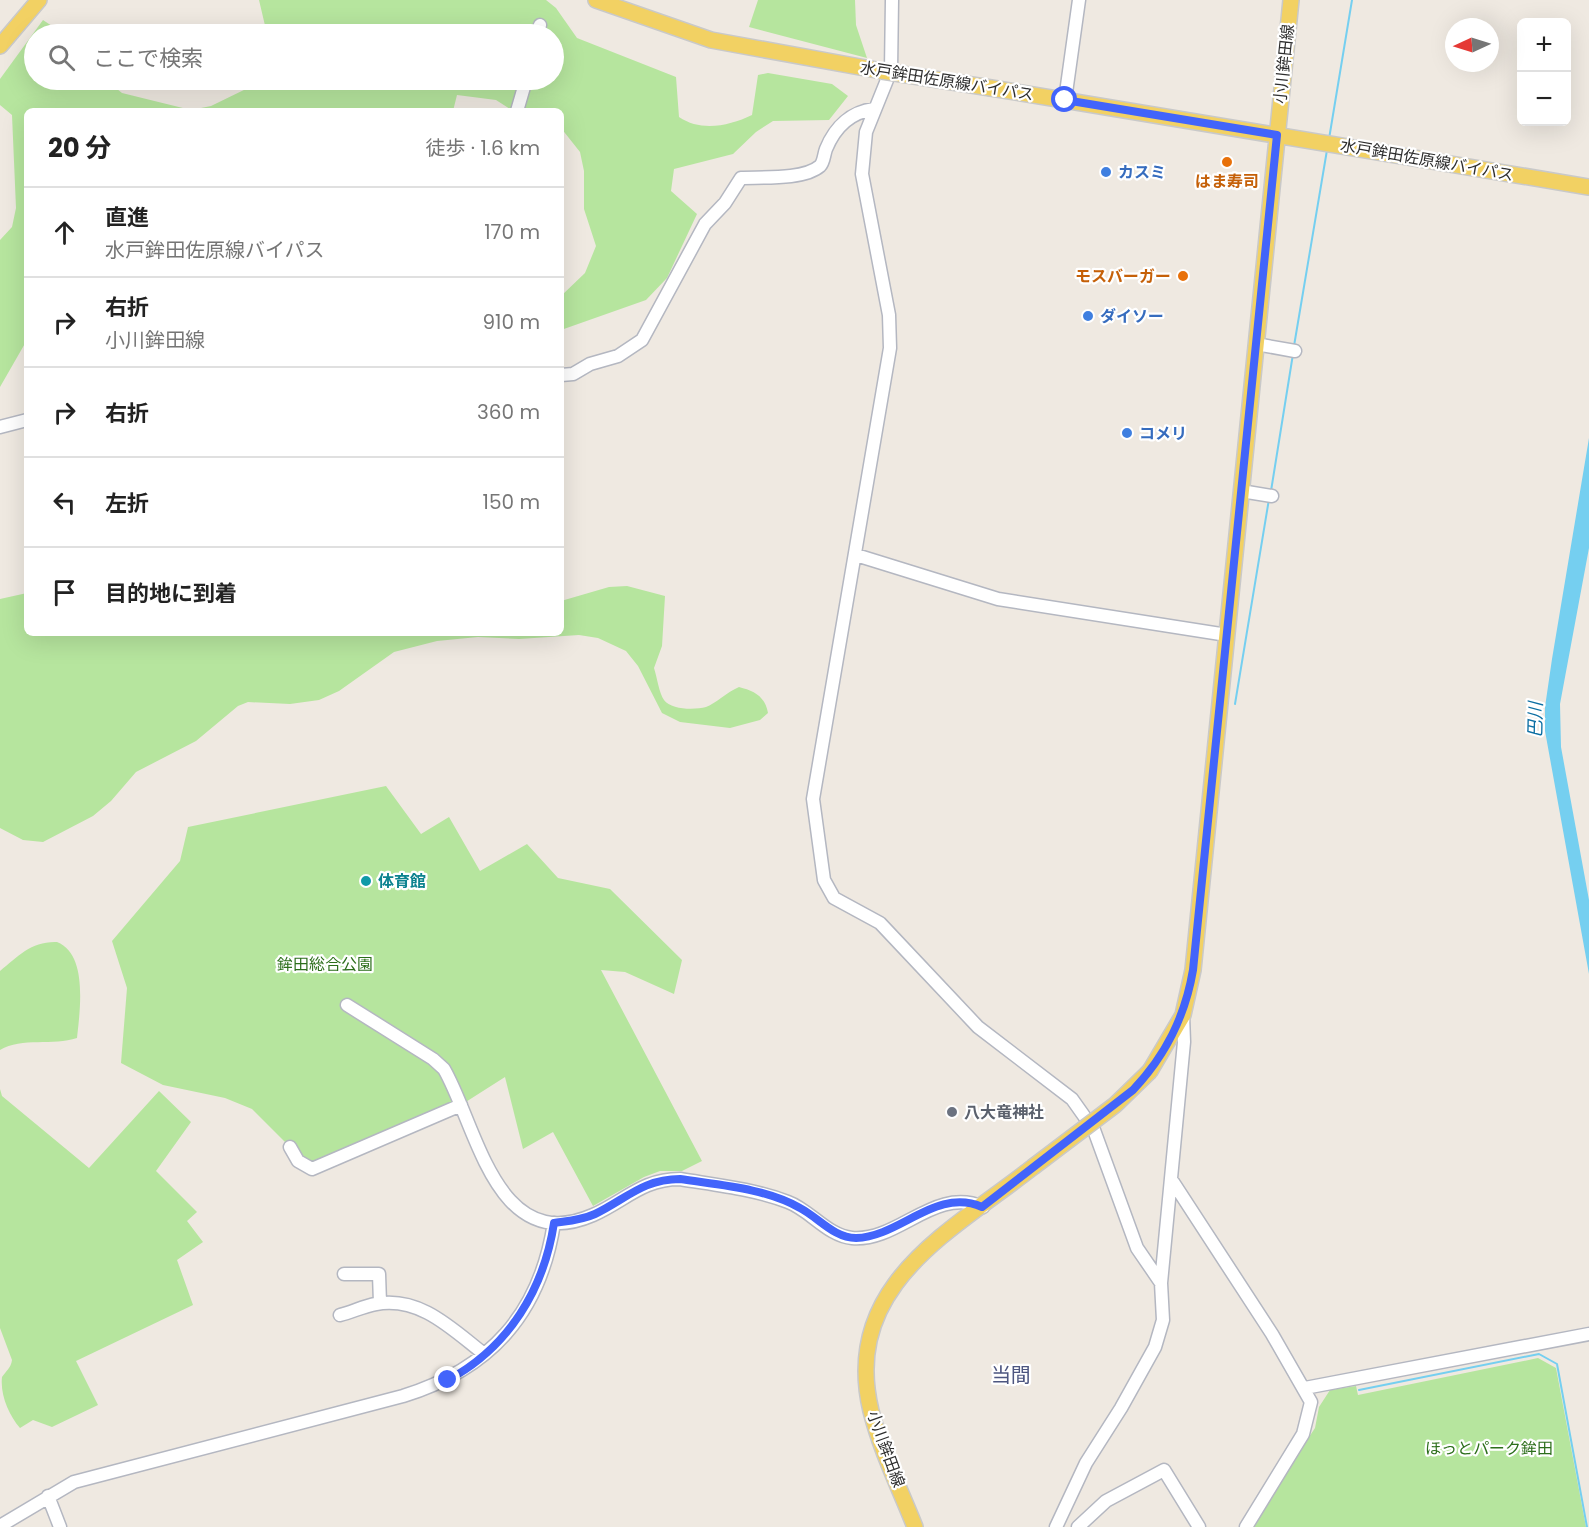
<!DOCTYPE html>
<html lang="ja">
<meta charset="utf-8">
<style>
:root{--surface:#fff;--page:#f6f6f6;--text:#222;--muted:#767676;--line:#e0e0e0}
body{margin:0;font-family:Poppins,"Noto Sans JP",sans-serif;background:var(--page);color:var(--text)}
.controls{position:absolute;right:18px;top:18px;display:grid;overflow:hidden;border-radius:9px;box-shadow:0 6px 24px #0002}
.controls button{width:54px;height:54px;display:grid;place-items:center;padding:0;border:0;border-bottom:2px solid var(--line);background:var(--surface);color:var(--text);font:30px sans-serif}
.compass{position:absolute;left:1445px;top:18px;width:54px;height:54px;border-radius:50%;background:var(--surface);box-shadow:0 6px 24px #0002;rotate:266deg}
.stop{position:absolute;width:18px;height:18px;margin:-14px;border:4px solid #4264fb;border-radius:50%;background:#fff}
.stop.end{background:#4264fb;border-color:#fff;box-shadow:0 2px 6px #0008}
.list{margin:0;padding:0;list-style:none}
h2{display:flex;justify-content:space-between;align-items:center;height:78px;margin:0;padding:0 24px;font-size:26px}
h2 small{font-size:20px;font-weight:400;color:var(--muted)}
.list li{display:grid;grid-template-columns:39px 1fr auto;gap:18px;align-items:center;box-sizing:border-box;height:90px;padding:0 24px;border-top:2px solid var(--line)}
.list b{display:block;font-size:22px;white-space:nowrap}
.list p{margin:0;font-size:20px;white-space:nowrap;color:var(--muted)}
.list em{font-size:20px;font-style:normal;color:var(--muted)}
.icon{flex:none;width:33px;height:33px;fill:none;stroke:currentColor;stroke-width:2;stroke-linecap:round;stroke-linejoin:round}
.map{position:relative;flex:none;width:1589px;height:1527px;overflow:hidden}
.search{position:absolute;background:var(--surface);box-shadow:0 6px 24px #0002;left:24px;top:24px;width:540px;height:66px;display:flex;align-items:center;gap:15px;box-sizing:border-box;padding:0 21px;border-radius:33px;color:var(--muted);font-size:22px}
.panel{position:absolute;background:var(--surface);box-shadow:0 6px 24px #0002;left:24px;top:108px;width:540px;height:528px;border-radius:9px}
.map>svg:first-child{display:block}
.green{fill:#b6e59e}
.water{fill:#75cff0}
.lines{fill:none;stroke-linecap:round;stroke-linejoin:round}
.stream{stroke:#75cff0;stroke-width:2}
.minor-casing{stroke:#b4b7c1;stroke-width:15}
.major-casing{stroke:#c9c9c9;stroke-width:18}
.minor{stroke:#fff;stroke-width:12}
.major{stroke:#f2d163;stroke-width:15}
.major-bridge-casing{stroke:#c9c9c9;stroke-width:18;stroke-linecap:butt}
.major-bridge{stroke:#f2d163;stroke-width:15}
.route{stroke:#4264fb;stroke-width:8}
.food-dot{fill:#e8710a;stroke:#fff;stroke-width:2}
.shop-dot{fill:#3f7fe0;stroke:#fff;stroke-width:2}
.culture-dot{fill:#0f9aa8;stroke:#fff;stroke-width:2}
.worship-dot{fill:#6b7280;stroke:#fff;stroke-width:2}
.labels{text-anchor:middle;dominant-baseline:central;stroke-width:4.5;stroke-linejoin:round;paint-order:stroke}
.street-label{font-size:16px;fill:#2e2e2e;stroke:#fff}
.shop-label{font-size:16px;font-weight:bold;fill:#366cbe;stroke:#fff;text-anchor:start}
.food-label{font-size:16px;font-weight:bold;fill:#c56008;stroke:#fff}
.culture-label{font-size:16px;font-weight:bold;fill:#0d838f;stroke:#fff;text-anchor:start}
.park-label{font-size:16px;fill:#2c6e1b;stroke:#fff}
.worship-label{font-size:16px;font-weight:bold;fill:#5b616d;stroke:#fff;text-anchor:start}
.water-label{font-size:18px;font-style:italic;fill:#0d6fa3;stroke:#fff}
.quarter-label{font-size:20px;fill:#4d5680;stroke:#fff}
</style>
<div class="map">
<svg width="1589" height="1527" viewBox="0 0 1589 1527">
<rect width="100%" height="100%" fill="#efe9e1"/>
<path class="green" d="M259,0h287l10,8 21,30 99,39 3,40c22,15 50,9 73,-2l6,-40 10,-2 64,11 16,12 -19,24 -56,1 -17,11 -23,22 -59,15 -3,22 26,23 -30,64 -21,22 -85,30v-34l24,-23 11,-27 -12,-37v-38l-4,-19 -19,-24v-17h-48l-17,-11 -39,-5 -4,16h-426v229l-27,47v-147l12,-13 4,-19 -4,-93 -12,-10v-26l43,-59 21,14h-30v46h72l16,13 69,17 20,-4 39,-19 4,-7h300v-46h-287z
M758,0h97l1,25 11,33 -118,-31z
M627,586l38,10 -3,50 -8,22c3,9 5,25 10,32 7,10 31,10 42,7 9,-3 21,-15 33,-20 15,4 26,9 29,26l-8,7 -30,8 -50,-6 -18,-9 -24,-47 -12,-15 -28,-13 -19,-3 -60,4 -41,-2 -41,4 -43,11 -55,39 -20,9 -29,4 -42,-2 -10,4 -42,35 -60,31 -25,29 -18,15 -50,26 -20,-2 -23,-12v-229l27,-6v40h534v-32l48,-14z
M386,786l35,48 28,-17 31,54 47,-27 31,34 52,11 72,71 -8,34 -49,-22 -24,-2 101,191 -20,10h-22l-16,6 -51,29 -40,-74 -30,17 -18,-72 -44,28 -149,64 -60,-60 -27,-11 -62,-13 -42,-22 6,-75 -15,-47 68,-80 8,-34z
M57,942c31,12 23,68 20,96 -24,8 -55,-1 -77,12v-79c18,-15 32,-30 57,-29z
M0,1089l2,7 87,72 70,-77 32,31 -35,49 41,41 -10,9 16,21 -26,18 16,45 -117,56 22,44 -46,22 -19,-7 -13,8c-11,-13 -20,-33 -18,-51 4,-6 9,-9 10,-17l-12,-32z
M1538,1358l18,10 30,159h-337l66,-99 4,-21 11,-17 26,-4 2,9z"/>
<path class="water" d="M1589,438v110l-29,156 1,43 28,153v74l-44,-243v-24l7,-48z"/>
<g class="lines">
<path class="stream" d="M1329,139l23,-139
M1294,346l33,-196
M1271,491l22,-137
M1235,704l34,-205
M1359,1390l180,-36 18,10 30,163"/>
<g class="minor-casing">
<path id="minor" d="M892,0l-1,70 -25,62 -4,42 27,141 1,33 -77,451 11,81 10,18 46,25 98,104 94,72 22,31 43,118 24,35
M537,34l3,-9
M1065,100l14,-100
M517,111l9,-31
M1256,344l39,7
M561,375l12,-1 17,-10 28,-8 24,-16 63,-116 20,-21 16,-25c20,-1 63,2 79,-12 4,-4 4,-12 6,-17 9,-22 25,-37 48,-40
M0,427l27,-7
M1241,491l31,5
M856,555l142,44 229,36
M347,1005l86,54 11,10c33,57 52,188 149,146 32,-14 49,-36 87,-36 36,6 74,10 108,23 22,8 40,34 64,36 47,4 82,-52 131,-31
M290,1147l8,14 14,8 149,-64
M1173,1182l99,152 39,68 -8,32 -57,93
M344,1274h35l1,29
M340,1315c12,-3 24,-9 36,-11 44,-8 76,25 108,50
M1305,1388l284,-54
M48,1496l12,31
M0,1526l74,-44 329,-86c87,-27 137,-82 151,-173
M1056,1527l30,-64 35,-55 34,-61 8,-27 -2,-37 23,-241 -1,-27
M1078,1527l28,-26 58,-31 35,57"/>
</g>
<g class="major-casing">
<path id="major" d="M596,0l115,40 171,31
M0,46l39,-46
M991,88l598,99
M1150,1071l33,-56 10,-45 98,-970
M915,1527c-15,-38 -34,-76 -44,-116 -30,-125 79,-179 162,-244"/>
</g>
<use href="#minor" class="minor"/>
<use href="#major" class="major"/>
<g class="major-bridge-casing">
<path id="major-bridge" d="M882,71l109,17
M1033,1167l82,-62 35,-34"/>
</g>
<use href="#major-bridge" class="major-bridge"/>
</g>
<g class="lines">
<path class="route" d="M448,1380c61,-33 96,-91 106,-157 14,-2 28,-3 41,-9 31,-15 48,-35 85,-35 39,6 85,9 120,29 19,10 34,30 56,30 44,-1 80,-51 126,-31l151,-117c33,-35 52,-73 60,-120l84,-835 -212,-35"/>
</g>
<g class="food-dot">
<circle cx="1227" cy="162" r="6"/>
<circle cx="1183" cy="276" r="6"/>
</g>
<g class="shop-dot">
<circle cx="1106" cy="172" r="6"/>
<circle cx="1088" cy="316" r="6"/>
<circle cx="1127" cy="433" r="6"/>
</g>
<circle class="culture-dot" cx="366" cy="881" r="6"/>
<circle class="worship-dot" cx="952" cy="1112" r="6"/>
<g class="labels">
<g class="street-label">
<text transform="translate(1284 64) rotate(-84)">小川鉾田線</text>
<text transform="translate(947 81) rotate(9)">水戸鉾田佐原線バイパス</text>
<text transform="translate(1427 160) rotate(10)">水戸鉾田佐原線バイパス</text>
<text transform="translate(886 1449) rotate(70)">小川鉾田線</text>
</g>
<g class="shop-label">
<text x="1118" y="172">カスミ</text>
<text x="1100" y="316">ダイソー</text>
<text x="1139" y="433">コメリ</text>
</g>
<g class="food-label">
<text x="1227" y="181">はま寿司</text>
<text x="1171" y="276" text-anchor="end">モスバーガー</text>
</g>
<g class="culture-label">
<text x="378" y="881">体育館</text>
</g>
<g class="park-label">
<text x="325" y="964">鉾田総合公園</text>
<text x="1489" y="1448">ほっとパーク鉾田</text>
</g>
<g class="worship-label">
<text x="964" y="1112">八大竜神社</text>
</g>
<g class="water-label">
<text transform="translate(1535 720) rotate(-89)">巴川</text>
</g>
<g class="quarter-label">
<text x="1011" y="1375">当間</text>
</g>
</g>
</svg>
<div class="controls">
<button>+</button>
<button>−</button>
</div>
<svg class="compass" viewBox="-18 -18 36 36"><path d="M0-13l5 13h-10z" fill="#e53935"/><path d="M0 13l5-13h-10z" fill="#767676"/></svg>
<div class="stop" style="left:1065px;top:100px"></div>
<div class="stop end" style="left:448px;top:1380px"></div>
<div class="search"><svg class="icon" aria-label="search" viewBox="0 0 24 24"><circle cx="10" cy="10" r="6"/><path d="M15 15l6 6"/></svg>ここで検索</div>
<section class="panel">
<h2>20 分<small>徒歩 · 1.6 km</small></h2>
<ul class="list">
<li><svg class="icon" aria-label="ahead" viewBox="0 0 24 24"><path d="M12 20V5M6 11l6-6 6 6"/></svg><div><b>直進</b><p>水戸鉾田佐原線バイパス</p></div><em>170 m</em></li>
<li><svg class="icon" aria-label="right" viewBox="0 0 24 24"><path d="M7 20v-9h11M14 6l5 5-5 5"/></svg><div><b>右折</b><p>小川鉾田線</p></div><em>910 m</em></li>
<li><svg class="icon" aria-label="right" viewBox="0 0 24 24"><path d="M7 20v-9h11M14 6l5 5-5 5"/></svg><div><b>右折</b></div><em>360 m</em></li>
<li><svg class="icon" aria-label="left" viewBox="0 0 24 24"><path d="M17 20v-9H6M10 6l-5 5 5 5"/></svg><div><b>左折</b></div><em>150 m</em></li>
<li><svg class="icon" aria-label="arrive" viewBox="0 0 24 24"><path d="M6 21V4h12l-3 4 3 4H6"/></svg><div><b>目的地に到着</b></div></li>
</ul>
</section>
</div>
